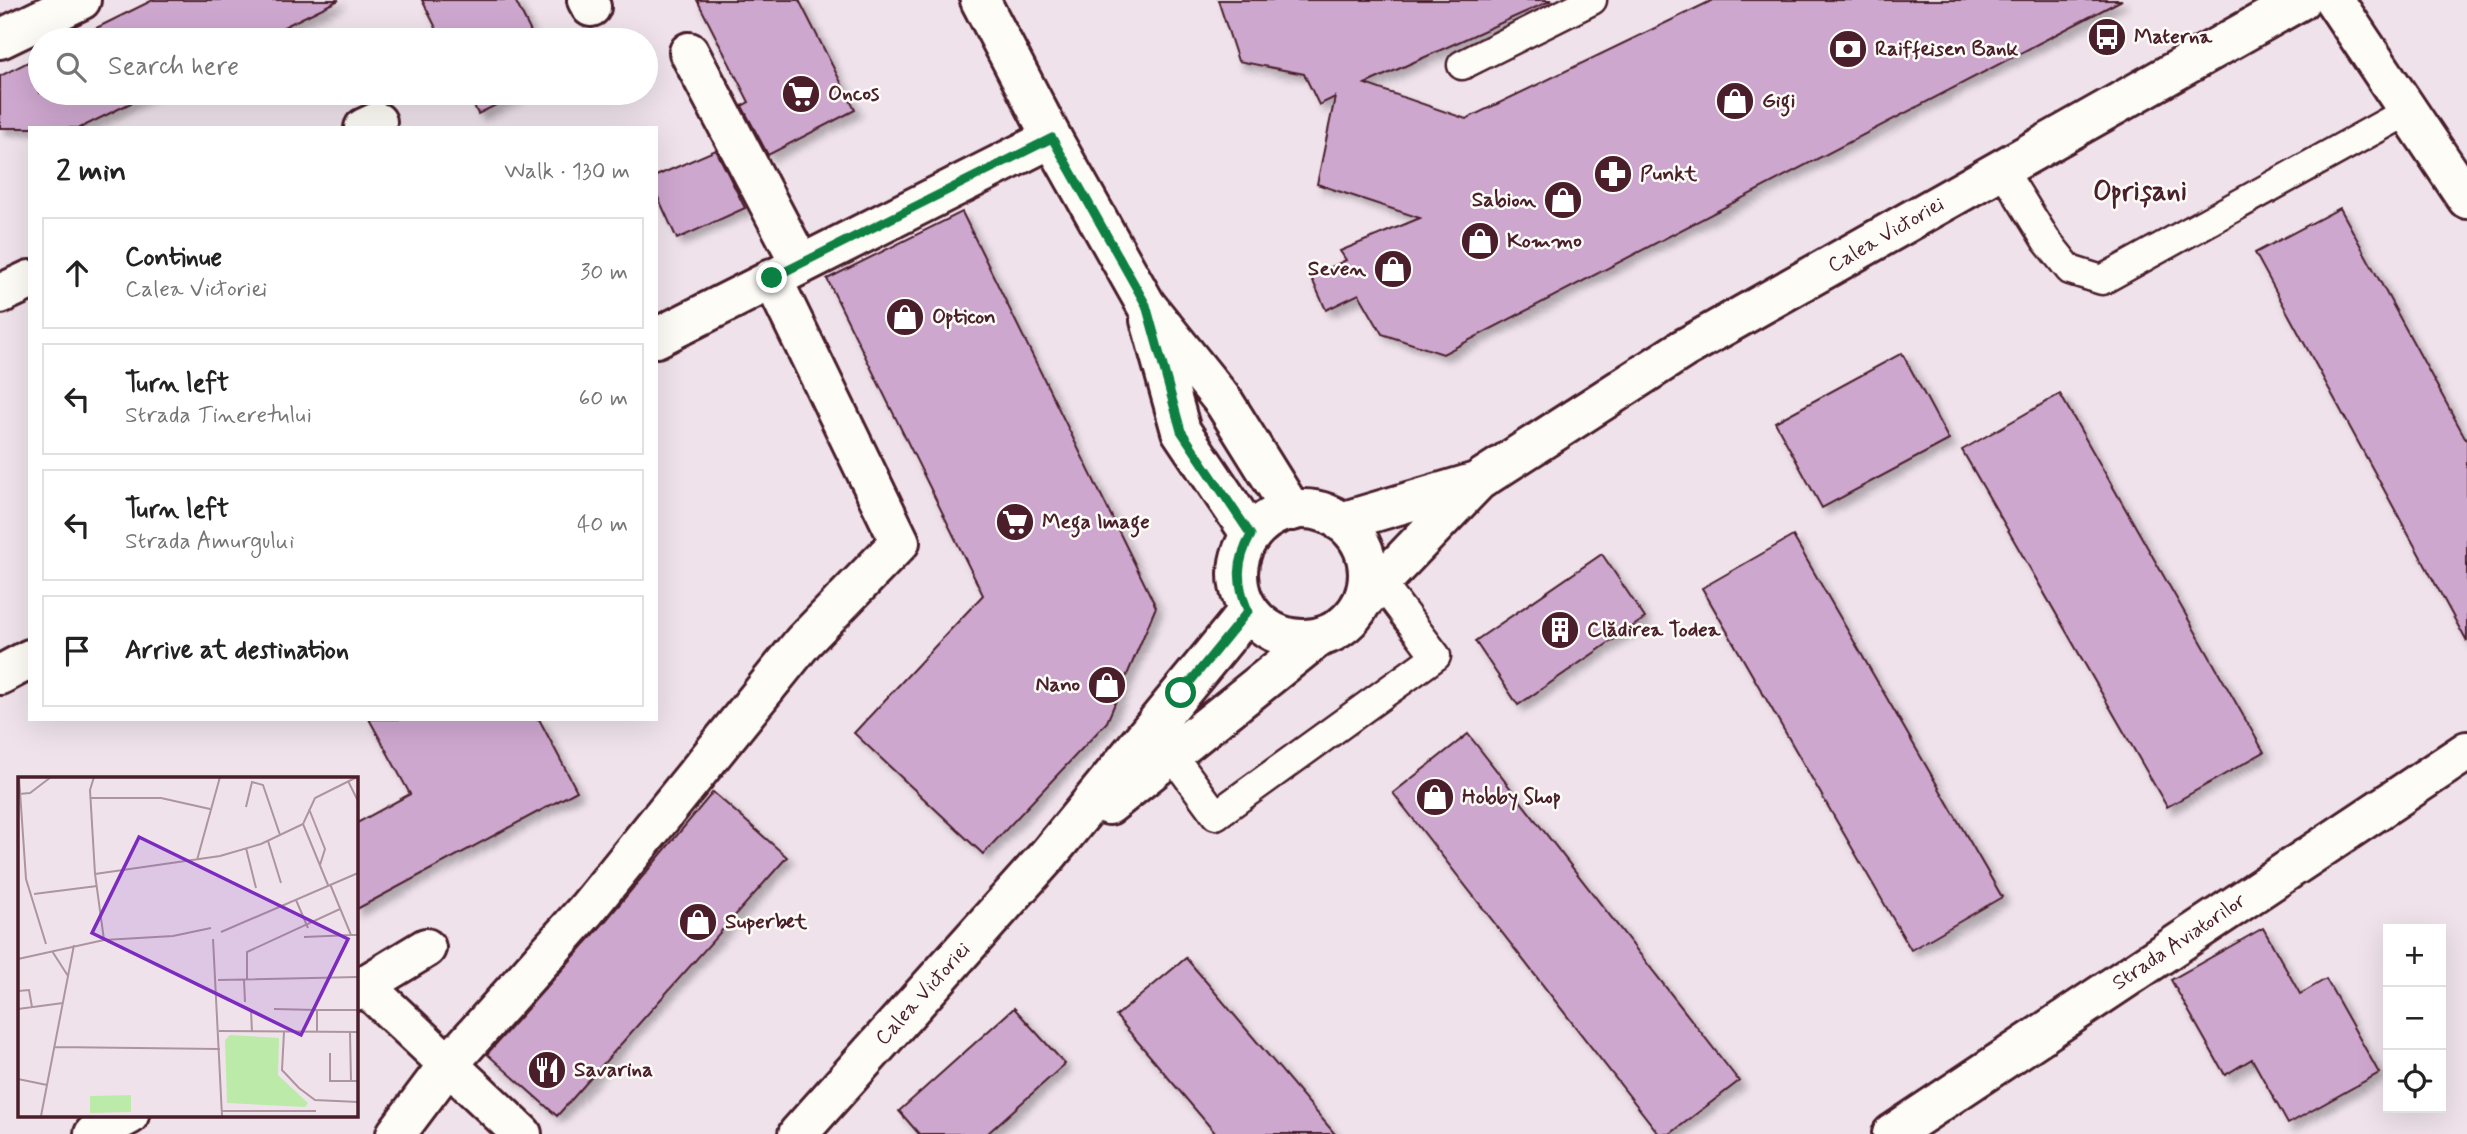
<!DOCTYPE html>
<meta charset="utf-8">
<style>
:root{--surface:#fff;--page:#f2f2f2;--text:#222;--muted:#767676;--line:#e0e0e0}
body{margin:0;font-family:Mynerve,sans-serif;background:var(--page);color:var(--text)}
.controls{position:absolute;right:21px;bottom:21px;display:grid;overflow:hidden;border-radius:0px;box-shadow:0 7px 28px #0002}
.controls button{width:63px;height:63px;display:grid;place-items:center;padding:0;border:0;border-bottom:2px solid var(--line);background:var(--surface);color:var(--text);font:35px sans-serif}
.stop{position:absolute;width:21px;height:21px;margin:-16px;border:5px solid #0b8043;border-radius:50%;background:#fff}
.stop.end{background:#0b8043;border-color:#fff;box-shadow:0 2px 7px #0008}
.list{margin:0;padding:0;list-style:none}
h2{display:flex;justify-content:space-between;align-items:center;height:91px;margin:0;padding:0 28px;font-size:30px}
h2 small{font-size:23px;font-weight:400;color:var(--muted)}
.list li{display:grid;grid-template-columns:46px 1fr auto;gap:21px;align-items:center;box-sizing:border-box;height:112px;margin:0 14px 14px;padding:0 14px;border:2px solid var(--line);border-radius:0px}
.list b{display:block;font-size:26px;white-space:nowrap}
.list p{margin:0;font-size:23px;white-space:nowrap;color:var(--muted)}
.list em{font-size:23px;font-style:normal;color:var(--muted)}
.icon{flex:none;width:38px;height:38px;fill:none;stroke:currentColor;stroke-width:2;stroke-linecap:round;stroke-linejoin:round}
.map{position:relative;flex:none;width:2467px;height:1134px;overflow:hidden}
.search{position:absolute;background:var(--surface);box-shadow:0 7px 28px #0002;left:28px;top:28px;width:630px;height:77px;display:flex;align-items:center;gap:18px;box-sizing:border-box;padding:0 24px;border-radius:38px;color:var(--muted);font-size:26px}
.panel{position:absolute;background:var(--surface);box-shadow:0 7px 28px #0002;left:28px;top:126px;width:630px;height:595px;border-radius:0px}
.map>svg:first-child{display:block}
.building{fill:#cea7cf;stroke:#4a1f2b;stroke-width:2;filter:url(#shadow)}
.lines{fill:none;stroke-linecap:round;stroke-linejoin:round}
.service-casing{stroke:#4a1f2b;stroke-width:33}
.minor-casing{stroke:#4a1f2b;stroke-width:44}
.tertiary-casing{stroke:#4a1f2b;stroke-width:44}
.primary-casing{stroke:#4a1f2b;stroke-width:44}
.service{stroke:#fdfcf7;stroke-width:28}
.minor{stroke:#fdfcf7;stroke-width:38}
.tertiary{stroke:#fdfcf7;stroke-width:38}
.primary{stroke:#fdfcf7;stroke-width:38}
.route{stroke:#0b8043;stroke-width:9}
.labels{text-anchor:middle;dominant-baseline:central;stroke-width:5;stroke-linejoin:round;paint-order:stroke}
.poi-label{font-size:21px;font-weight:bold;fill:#4a1f2b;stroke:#fdfcf7;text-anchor:start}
.street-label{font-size:21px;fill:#4a1f2b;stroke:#fdfcf7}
.district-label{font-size:28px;font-weight:bold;fill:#4a1f2b;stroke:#fdfcf7}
.inset-road{fill:none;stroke:#ad949e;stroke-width:2}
.view{fill:#7b2cbf;fill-opacity:0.15;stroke:#7b2cbf;stroke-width:3.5}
.inset-edge{fill:none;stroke:#4a1f2b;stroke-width:3.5}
</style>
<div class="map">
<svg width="2467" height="1134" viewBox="0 0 2467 1134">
<defs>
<filter id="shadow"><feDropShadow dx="6" dy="6" stdDeviation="3.5" flood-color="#0004"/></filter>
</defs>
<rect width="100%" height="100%" fill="#efe2eb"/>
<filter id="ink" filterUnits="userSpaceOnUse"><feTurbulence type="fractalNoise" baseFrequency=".0143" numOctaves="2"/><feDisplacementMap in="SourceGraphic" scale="14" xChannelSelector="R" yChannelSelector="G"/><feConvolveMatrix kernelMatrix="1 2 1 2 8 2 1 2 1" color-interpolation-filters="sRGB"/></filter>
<g filter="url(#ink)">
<path class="building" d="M153,0h186l-82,40h-185z
M422,0h93l20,40h-93z
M697,0h102l56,110 -87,45 -26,-49 7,-4z
M1218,0h334l-187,84 101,35 247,-119h409l-679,354 -61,-20 -23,-40 -33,16 -15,-33 35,-17 -6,-9 80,-33 -103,-34 18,-87 -16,8 -15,-31 -66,-13z
M40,56v37h111l-71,35h-80v-52z
M468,93h52l-42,21z
M716,150l29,58 -68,31 -21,-46v-17z
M2340,208l127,233v201l-212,-389z
M962,212l194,395 -49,115 -124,132 -129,-121 129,-138 -156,-316z
M1902,353l47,87 -127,68 -47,-86z
M2060,394l204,358 -97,55 -205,-357z
M1793,536l209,361 -91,53 -209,-362z
M1602,554l43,64 -127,87 -43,-64z
M369,719h170l38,72 -222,119v-86l55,-30z
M1468,734l271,347 -69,53h-11l-266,-341z
M713,792l74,65 -230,259 -70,-62 116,-130z
M2263,928l37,66 26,-15 53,94 -91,51 -36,-65 -27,16 -54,-95z
M1186,958l149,176h-119l-100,-118z
M1014,1008l51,56 -78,70h-68l-20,-23z"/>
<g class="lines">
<g class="service-casing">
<path id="service" d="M1462,65l130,-65
M2002,169l44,71 24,30 32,10 306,-169
M1172,755l44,60 220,-159 -55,-73"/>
</g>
<g class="minor-casing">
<path id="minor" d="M587,0l4,7
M2334,0l133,199
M0,39l81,-39
M689,52l112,213
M364,128l13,-6
M0,294l30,-14
M656,338l396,-200
M0,675l30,-16
M365,986l157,148
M355,991l71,-43
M94,1134l35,-19
M396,1134l51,-68 140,-157 216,-267 97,-100 -128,-264
M1892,1134l575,-383"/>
</g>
<g class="tertiary-casing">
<path id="tertiary" d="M980,0l72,138 94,167 78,97 68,109
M1150,320l31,111 70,104"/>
</g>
<g class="primary-casing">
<path id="primary" d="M1238 574a65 65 0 1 1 130 0a65 65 0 1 1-130 0Z
M1341,522l135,-40
M1362,602l116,-121 205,-132 618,-349
M1109,805l208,-167
M798,1134l250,-279 200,-244"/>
</g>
<use href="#service" class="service"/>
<use href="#minor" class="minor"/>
<use href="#tertiary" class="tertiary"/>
<use href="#primary" class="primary"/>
</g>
</g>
<g class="lines" filter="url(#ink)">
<path class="route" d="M772,278l280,-140 94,167 35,126 70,104c-15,27 -15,47 -3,76l-67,82"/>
</g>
<defs>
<g id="bus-disc" transform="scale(2.0125)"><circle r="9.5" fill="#4a1f2b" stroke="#fdfcf7"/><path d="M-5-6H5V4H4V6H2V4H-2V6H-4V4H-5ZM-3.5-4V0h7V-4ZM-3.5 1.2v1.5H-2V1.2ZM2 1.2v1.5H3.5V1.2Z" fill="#fff"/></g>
<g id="bank-disc" transform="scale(2.0125)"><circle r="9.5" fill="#4a1f2b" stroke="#fdfcf7"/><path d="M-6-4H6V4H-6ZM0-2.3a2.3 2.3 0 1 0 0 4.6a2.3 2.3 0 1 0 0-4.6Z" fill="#fff"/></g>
<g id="supermarket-disc" transform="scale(2.0125)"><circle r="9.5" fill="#4a1f2b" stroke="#fdfcf7"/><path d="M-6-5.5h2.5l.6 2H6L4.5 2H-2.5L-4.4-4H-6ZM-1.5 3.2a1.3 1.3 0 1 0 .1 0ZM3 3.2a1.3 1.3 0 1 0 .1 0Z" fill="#fff"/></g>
<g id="shop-disc" transform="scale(2.0125)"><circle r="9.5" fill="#4a1f2b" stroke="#fdfcf7"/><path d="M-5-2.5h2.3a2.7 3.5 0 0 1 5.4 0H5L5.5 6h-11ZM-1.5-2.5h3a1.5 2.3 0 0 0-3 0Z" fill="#fff"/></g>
<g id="pharmacy-disc" transform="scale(2.0125)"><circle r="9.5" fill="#4a1f2b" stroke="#fdfcf7"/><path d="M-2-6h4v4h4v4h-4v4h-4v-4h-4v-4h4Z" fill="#fff"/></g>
<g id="building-disc" transform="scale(2.0125)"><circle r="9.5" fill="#4a1f2b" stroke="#fdfcf7"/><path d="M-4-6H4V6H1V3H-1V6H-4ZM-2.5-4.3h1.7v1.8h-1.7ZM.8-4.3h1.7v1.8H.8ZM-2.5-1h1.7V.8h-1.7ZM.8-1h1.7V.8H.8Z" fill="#fff"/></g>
<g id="restaurant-disc" transform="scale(2.0125)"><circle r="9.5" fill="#4a1f2b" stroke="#fdfcf7"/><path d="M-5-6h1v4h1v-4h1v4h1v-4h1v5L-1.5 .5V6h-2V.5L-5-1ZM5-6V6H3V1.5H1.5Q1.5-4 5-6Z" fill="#fff"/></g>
</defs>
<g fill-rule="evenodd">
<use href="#bus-disc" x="2107" y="37"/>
<use href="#bank-disc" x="1848" y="49"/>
<use href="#supermarket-disc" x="801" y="94"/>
<use href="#shop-disc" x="1735" y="101"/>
<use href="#pharmacy-disc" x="1613" y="174"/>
<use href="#shop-disc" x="1563" y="200"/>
<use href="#shop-disc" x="1480" y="241"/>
<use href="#shop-disc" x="1393" y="269"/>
<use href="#shop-disc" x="905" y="317"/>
<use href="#supermarket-disc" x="1015" y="522"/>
<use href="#building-disc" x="1560" y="630"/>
<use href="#shop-disc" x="1107" y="685"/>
<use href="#shop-disc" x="1435" y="797"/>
<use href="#shop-disc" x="698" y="922"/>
<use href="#restaurant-disc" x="547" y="1070"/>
</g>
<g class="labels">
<g class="poi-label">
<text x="2134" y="37">Materna</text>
<text x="1875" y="49">Raiffeisen Bank</text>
<text x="828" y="94">Oncos</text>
<text x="1762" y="101">Gigi</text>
<text x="1640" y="174">Punkt</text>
<text x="1536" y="200" text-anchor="end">Sabion</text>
<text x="1507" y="241">Kommo</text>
<text x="1366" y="269" text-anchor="end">Seven</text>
<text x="932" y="317">Opticon</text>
<text x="1042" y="522">Mega Image</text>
<text x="1587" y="630">Clădirea Todea</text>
<text x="1080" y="685" text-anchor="end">Nano</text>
<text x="1462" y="797">Hobby Shop</text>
<text x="725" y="922">Superbet</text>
<text x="574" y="1070">Savarina</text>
</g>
<g class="street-label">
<text transform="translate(1886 235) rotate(-30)">Calea Victoriei</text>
<text transform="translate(2179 942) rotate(-34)">Strada Aviatorilor</text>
<text transform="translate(923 994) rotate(-48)">Calea Victoriei</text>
</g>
<g class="district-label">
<text x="2140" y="192">Oprișani</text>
</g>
</g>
<g transform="translate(18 777)">
<rect width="340" height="340" fill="#efe2eb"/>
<path d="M212,258l49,3 -1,37 30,28 -3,4 -78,-4 -2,-63zM113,318v17l-41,1v-17z" fill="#bceba9"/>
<path class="inset-road" d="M1,0l7,102 20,65M76,0l-4,13 5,84 9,66M330,4l10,20M1,17l11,-1 21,-16M73,21h70l49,11M228,30l6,-25 11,3 17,50M291,32l16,40 -5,16M250,64l13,42M228,71l10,40M179,83l23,-83M77,97l125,-18 41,-12 42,-20M312,107l21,51h7M310,108l-25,-61 12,-26 42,-21M16,117l63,-8M278,123l12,28M203,155l137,-59M286,160l47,-2M195,162l9,177M34,174l16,25M0,182l86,-19 69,-4 38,-8M200,203l140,-3M226,203l1,22M229,203v-28l93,-43M0,214l11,-1 3,17M0,232l45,-6M256,232l43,1M233,233l1,22M201,254l139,1M266,255l-2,38 17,18 16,12 43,2M299,255v-22h40M332,255l1,49M36,270l166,2M312,276v28h28M0,302l29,6M204,334h94M23,339l33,-171"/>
<path class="view" d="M121,60l209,102 -47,96 -209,-102z"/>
<rect width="340" height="340" class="inset-edge"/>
</g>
</svg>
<div class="controls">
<button>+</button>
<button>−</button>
<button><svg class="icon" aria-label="locate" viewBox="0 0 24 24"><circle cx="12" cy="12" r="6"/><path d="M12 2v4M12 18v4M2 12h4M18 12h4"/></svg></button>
</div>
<div class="stop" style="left:1181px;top:693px"></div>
<div class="stop end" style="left:772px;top:278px"></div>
<div class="search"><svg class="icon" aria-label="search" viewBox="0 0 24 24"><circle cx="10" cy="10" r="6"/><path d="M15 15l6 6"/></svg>Search here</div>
<section class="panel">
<h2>2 min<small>Walk · 130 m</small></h2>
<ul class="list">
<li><svg class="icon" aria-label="ahead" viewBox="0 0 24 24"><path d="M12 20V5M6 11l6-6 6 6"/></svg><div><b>Continue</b><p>Calea Victoriei</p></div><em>30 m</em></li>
<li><svg class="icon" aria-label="left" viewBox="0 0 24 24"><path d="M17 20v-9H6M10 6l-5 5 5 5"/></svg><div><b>Turn left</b><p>Strada Tineretului</p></div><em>60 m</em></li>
<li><svg class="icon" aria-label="left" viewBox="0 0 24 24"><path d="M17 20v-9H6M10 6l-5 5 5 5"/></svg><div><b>Turn left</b><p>Strada Amurgului</p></div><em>40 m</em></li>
<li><svg class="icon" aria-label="arrive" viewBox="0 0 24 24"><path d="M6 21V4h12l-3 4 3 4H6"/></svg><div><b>Arrive at destination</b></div></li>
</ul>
</section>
</div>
